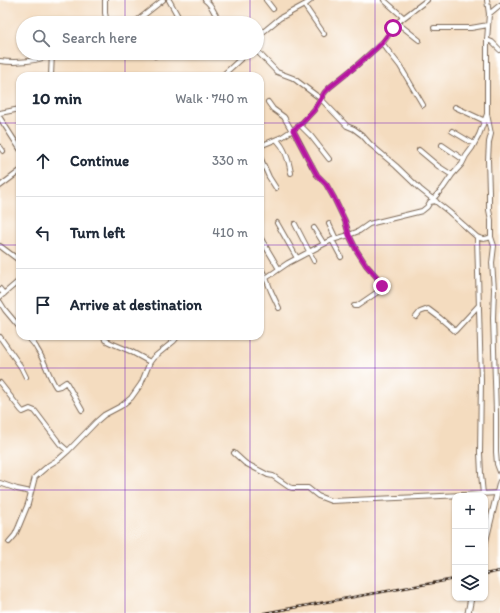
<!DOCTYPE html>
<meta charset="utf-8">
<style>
:root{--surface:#fff;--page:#f2f2f3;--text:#1f2937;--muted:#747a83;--line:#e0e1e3}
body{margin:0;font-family:Itim,sans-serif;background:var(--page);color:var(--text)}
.controls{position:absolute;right:12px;bottom:12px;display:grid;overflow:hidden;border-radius:8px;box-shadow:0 1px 3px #0004}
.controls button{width:36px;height:36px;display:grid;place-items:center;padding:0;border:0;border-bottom:1px solid var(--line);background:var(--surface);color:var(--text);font:20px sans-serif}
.stop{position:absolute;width:12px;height:12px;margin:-9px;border:3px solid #b5179e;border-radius:50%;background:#fff}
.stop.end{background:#b5179e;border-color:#fff;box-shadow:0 1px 4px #0008}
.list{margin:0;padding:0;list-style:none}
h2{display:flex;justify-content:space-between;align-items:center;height:52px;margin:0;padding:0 16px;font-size:17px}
h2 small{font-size:13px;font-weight:400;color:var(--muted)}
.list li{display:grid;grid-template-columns:26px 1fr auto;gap:12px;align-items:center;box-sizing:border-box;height:72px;padding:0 16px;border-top:1px solid var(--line)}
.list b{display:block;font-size:15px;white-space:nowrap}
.list em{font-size:13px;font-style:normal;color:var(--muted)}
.icon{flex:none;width:22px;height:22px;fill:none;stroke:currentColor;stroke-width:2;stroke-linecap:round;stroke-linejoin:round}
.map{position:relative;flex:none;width:500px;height:613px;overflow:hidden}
.search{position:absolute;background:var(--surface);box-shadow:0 1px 3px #0004;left:16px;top:16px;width:248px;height:44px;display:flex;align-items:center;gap:10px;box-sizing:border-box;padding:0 14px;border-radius:22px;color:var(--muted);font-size:15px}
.panel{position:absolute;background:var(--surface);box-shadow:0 1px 3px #0004;left:16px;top:72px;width:248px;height:268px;border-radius:12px}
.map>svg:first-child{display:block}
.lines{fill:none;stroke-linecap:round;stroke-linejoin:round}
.minor-casing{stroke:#7c6856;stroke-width:6}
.major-casing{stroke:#7c6856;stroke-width:7}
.minor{stroke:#fff;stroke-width:4}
.major{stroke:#fff;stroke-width:5}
.rail-casing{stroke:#3b2a1e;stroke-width:2.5}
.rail{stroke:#fff;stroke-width:1;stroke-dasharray:3;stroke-linecap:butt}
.route{stroke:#b5179e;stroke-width:5}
.grid{fill:none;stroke:#7b2cbf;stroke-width:1;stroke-opacity:0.55}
</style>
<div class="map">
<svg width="500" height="613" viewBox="0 0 500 613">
<rect width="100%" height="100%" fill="#fff"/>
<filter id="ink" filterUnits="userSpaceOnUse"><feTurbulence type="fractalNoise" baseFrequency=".025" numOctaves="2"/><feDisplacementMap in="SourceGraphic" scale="8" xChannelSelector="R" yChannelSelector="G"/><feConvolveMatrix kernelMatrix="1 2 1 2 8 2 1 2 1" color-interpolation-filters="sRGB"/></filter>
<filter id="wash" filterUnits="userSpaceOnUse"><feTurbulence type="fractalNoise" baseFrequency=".012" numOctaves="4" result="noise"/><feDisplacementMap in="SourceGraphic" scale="16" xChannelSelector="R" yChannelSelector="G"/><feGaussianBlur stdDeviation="0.9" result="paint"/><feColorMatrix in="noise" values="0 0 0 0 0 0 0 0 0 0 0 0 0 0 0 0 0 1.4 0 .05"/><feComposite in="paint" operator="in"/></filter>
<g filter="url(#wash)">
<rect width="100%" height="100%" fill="#f4dcbf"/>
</g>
<g filter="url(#ink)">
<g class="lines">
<g class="minor-casing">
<path id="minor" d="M105,0v13l2,10
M169,0l11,20 1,3
M205,0c10,7 7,15 18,23
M266,0l7,9
M384,0l19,17
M487,0l2,14 -2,26v74l4,20 -2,8 -1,18 1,31v19l2,10v17l3,9 -2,17 2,26 -1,29 3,95v39l1,12 3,8
M304,5l20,29
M489,14l11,-9
M398,22l2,3 19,15
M134,23l29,-23
M210,23l6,-6
M434,28h37l17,-3
M257,37l23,-19 26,-14 5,-4
M487,40l5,2 8,8
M382,43l18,23 23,39
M257,51l20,21 16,6 28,21 26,27 7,3 8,6 8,9 26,22 24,23 29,23 28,25c6,3 9,2 14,0
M153,53l2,3 4,-3
M0,61c15,2 40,1 53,-8
M51,76l1,-23
M222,76l25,-23
M268,102l5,7 11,8 8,14
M455,107l30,14
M0,113l20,-4
M0,118l20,31
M300,125l11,11 18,23
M293,130l19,36 5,9 9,9 8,14 11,23 4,14 8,16 9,14 17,19 -4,7 -22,15h-3
M452,131l22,13
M277,140c9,9 12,21 14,33
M442,145l22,15
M260,146l22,-9 18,-12 14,-15 11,-18 5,-5 26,-21 28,-25 14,-19 29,-22
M0,147l3,4
M419,150l19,16 14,9
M260,157l9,20 7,11
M0,186l20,-15
M433,199l10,-11 9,-13 10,-11 4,-8 6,-8 7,-13 8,-21
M277,223l20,35
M295,224l19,37
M329,224l7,15
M314,228l10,16
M260,237l19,32
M477,237l4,143 -1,73 1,21 2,20
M332,240l9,17
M0,246l20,15
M260,267l6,11 -6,3
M0,289l4,5
M0,297l20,-17
M0,302l5,8 15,18
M279,308l-8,-17 -5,-13 22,-15 36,-19 8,-4 17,-5 10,-4 10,-7 53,-13 5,-4 3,-5 6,-1
M416,317l4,-5 8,-3 12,9 15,13 24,-26
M27,336c3,4 8,8 10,13 8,12 11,26 19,38l4,-1 6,-4 16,28
M104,336l1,4 6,3 19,8 20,11
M0,337l21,30 5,10
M0,383l21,27 2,2 7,-3 5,2 25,33 8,7
M234,453l11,10 23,12 5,1 16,11 3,1h16l10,8 13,5 132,-6 34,-2
M0,483l17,6 14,3
M9,542l6,-7 4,-9 9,-22 7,-27 14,-12 10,-6 9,-8 28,-29 8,-7 17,-9 10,-8 10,-14 9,-22 3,-4 21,-17 4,-5"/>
</g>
<g class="major-casing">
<path id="major" d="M485,543l15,-61
M468,613l3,-15"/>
</g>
<use href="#minor" class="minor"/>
<use href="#major" class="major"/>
<g class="rail-casing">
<path id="rail" d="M485,574l15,-3
M264,613l191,-34"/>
</g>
<use href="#rail" class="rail"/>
</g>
</g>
<g class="lines" filter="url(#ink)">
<path class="route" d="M382,286l1,-2 -17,-19 -9,-14 -8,-16 -4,-14 -11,-23 -8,-14 -9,-9 -5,-9 -19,-36 7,-5 14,-15 11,-18 5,-5 26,-21 26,-23 11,-15"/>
</g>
<path class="grid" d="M125,0v23M250,0v23M375,0v613M125,53v23M250,53v23M0,123h20M260,123h240M0,245h20M260,245h240M125,336v277M250,336v277M0,368h500M0,490h500"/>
</svg>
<div class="controls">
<button>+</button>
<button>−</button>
<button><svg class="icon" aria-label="layers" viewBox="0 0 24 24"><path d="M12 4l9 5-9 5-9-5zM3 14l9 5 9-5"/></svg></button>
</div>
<div class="stop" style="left:393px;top:28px"></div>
<div class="stop end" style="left:382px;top:286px"></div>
<div class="search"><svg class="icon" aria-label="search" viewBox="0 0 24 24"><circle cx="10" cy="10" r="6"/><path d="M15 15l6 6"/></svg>Search here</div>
<section class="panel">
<h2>10 min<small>Walk · 740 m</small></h2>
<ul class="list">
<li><svg class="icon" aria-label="ahead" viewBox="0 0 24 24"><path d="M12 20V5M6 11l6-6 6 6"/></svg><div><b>Continue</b></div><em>330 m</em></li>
<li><svg class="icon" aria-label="left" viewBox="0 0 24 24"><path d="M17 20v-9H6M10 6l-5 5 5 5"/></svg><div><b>Turn left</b></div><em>410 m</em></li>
<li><svg class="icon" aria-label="arrive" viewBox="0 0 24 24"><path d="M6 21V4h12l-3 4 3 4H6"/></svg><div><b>Arrive at destination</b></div></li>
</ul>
</section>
</div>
